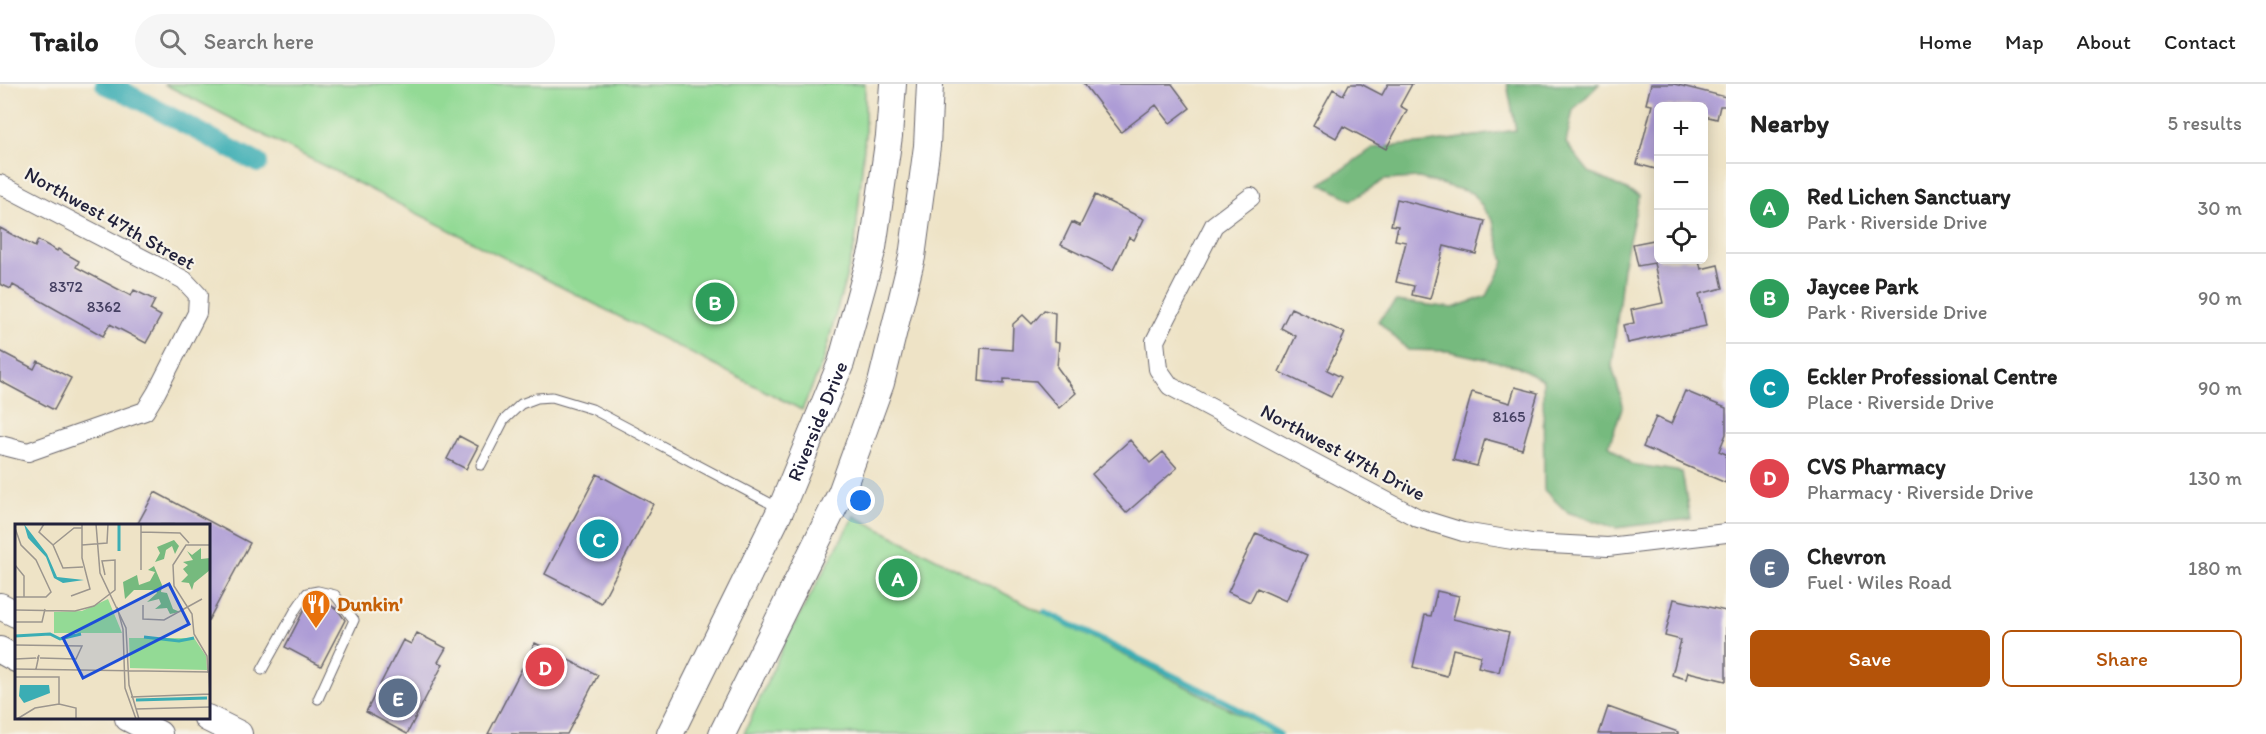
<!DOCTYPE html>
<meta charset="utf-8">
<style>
:root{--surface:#fff;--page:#f6f6f6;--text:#222;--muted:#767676;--line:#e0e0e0;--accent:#b45309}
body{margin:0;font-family:Itim,sans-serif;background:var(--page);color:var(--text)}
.controls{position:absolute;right:18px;top:18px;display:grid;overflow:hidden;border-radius:9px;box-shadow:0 3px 15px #0003}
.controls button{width:54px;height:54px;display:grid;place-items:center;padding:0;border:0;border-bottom:2px solid var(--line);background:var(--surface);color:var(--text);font:30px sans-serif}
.you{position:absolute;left:861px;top:417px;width:21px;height:21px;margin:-15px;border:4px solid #fff;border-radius:50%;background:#1a73e8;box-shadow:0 0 0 9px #1a73e833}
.badge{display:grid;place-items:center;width:39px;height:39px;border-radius:50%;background:var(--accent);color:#fff;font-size:20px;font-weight:700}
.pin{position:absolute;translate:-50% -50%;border:3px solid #fff;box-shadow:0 2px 6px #0006}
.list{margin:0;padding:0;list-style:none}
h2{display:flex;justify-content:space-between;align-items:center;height:78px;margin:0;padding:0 24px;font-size:26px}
h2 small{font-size:20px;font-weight:400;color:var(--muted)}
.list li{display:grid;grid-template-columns:39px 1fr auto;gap:18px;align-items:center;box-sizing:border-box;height:90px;padding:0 24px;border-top:2px solid var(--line)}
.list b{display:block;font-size:22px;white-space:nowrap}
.list p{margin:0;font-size:20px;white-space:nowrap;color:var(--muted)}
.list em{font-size:20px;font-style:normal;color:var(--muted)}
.actions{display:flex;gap:12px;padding:18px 24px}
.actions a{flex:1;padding:14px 0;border:2px solid var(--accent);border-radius:9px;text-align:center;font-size:21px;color:var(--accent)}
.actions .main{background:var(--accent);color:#fff}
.icon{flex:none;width:33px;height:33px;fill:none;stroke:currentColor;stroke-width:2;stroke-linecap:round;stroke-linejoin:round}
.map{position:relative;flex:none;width:1726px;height:650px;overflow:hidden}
header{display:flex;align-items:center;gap:36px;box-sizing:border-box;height:84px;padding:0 30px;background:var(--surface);border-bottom:2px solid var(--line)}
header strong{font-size:28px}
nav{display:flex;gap:33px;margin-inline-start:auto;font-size:21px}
.search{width:420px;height:54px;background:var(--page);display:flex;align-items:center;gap:15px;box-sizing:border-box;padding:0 21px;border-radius:33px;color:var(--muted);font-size:22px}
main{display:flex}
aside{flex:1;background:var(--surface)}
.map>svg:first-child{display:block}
.green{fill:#93da95;stroke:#5a7e68;stroke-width:1.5}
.forest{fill:#76ba7e;stroke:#4c6e5c;stroke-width:1.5}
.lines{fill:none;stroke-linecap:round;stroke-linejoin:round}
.stream{stroke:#3badb4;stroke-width:6}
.canal{stroke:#3badb4;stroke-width:20}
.building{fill:#ad9cd6}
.lane-casing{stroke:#69666c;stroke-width:11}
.street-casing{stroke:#69666c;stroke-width:20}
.secondary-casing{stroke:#69666c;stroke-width:28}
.lane{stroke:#fff;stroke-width:9}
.street{stroke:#fff;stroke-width:18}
.secondary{stroke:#fff;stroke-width:26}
.labels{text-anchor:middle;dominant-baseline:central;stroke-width:4.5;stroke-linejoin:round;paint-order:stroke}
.number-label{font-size:16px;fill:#454062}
.street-label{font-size:20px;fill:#22223b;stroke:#f7f3e8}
.food-label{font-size:20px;font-weight:bold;fill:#c56008;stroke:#f7f3e8;text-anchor:start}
.inset-river{fill:none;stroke:#3badb4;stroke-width:3}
.inset-road{fill:none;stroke:#9c968e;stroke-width:1.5}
.view{fill:#1d4ed8;fill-opacity:0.15;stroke:#1d4ed8;stroke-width:3}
.inset-edge{fill:none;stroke:#22223b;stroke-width:3}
</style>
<header>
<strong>Trailo</strong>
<div class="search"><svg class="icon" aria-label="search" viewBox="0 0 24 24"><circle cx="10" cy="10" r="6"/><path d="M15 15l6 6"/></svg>Search here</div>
<nav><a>Home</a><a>Map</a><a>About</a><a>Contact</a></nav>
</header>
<main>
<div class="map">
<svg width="1726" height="650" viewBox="0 0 1726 650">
<rect width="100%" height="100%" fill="#f7f3e8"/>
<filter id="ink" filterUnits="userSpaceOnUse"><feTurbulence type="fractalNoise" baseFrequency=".0167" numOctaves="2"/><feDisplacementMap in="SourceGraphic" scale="12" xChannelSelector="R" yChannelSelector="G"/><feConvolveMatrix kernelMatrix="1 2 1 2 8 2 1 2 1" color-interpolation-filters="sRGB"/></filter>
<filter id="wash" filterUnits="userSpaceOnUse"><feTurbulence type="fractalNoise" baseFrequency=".008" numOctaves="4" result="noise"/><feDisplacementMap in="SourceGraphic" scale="24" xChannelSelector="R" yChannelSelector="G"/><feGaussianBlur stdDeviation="1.35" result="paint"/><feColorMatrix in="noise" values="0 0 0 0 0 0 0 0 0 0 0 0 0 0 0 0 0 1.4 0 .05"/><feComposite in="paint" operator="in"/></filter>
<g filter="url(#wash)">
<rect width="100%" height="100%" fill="#eee3c6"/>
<path class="green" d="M164,0h701v51l-10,109 -32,117 -21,49z
M854,432l424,218h-534l42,-94z"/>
<path class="forest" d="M1507,0h92l-26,26 -7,33 23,29 50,24 -16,71 -11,99 11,39 -14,40 22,19 51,8 8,47 -74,9 -49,-16 -23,-22 -1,-110 -26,-14 -69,-15 -40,-1 -30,-29 18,-20 57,7 34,-12 17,-34 -11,-41 -21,-28 -53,-15 -35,2 -32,20 -31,-16 52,-36 55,-5 88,-13z"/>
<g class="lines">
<path class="stream" d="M1045,528l181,90 53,32"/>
<path class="canal" d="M105,0l23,10 130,69"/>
</g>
<g id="blocks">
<path class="building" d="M1084,0h88l18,24 -20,15 -14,-18 -35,27z
M1349,0h12l21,11 6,-11h24l-12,22 7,4 -21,39 -43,-23 -7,12 -23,-13 20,-36 10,6z
M1651,0h23l52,13v9h-6l-3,13 -13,-3v-10h-45v64l-22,-6 15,-59 -6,-1z
M1095,111l49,24 -10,21 -5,-3 -16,33 -52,-25 11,-23 8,4z
M1397,115l88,22 -9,33 -32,-8 -14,53 -18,-4 2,-9 -18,-4 10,-40 -11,-2 3,-14 -7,-1z
M0,144l35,19 3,-7 19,11 1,-2 21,12 -3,6 55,29 3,-6 21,10 -5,10 11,6 -15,27 -36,-19 -7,12 -90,-51 -2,4 -11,-5z
M1659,155v21h40l2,9 17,-4 5,23 -24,6 7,32 -79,17 -4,-18 11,-2 -3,-13 32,-7 -9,-40 -16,3 -5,-22z
M1291,224l54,25 -18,37 14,7 -10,20 -52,-25 17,-36 -15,-8z
M1044,226l11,3 -1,29 5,1 -2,24 19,26 -17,15 -23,-27 -32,-2v5l-25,-3 2,-33 31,2 1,-26 10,-9 9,9z
M0,267l34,18 4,-8 33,17 -17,32 -54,-29z
M1515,303l23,6 -16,56 -37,-10 -8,27 -24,-6 19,-68 38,11z
M1685,307l41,17v26l-7,17 7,3v29l-83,-36 13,-30 15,7z
M459,352l19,10 -12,23 -19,-10z
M1130,356l20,23 13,-11 14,16 -51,45 -34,-39z
M597,390l56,30 -52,99 -56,-29z
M155,408l95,51 -42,78v-96h-71z
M1256,449l51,22 -21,46 -29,-13 -7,14 -22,-10z
M1437,507l22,5 -6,23 56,13 -10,40 -21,-5 3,-11 -28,-7 -6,27 -34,-9 12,-52 6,1z
M317,514l20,11 8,11 -24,46 -36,-19 21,-41 5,-7z
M1674,515l52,12v70l-38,-9 -2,7 -14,-4 9,-35 -16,-4z
M417,549l29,15 -8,14 5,2 -36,70 -41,-22 37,-72 8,4z
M535,559l63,32 -31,59h-79z
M1608,623l70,25v2h-79z"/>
</g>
</g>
<g filter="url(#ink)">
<use href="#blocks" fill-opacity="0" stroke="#69666c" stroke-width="1.5"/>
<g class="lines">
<g class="lane-casing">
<path id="lane" d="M481,381l23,-45 17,-16 16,-6 15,-1 40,12 187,99
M262,586l34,-61 11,-16 11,-2 17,4 19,25 -36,79"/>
</g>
<g class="street-casing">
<path id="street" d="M0,100l184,96 14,15 -1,18 -41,80 -11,18 -117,41 -28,-7
M1251,113l-37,28 -59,116 3,28 12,17 248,132 45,14 68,11 77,4 118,-14"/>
</g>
<g class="secondary-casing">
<g id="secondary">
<path d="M0,522l16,8"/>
<path d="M0,566l16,9"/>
<path d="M128,634l31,16"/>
<path d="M207,634l32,16"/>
<path id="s1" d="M670,650l111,-225 60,-146 32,-115 16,-112 4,-52"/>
<path d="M722,650l119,-241 40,-110 31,-126 15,-111 3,-62"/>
</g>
</g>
<use href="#lane" class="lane"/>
<use href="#street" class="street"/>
<use href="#secondary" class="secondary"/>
</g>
</g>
<defs>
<g id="restaurant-pin" transform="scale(1.5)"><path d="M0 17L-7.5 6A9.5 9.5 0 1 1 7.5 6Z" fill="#e8710a" stroke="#f7f3e8"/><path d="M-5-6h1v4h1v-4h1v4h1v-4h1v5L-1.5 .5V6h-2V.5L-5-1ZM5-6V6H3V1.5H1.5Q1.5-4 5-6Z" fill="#fff"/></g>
</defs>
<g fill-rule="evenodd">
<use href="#restaurant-pin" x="316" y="520"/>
</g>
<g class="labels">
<g class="number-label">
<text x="66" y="202">8372</text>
<text x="104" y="222">8362</text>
<text x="1509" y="332">8165</text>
</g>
<g class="street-label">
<text transform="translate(110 134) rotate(29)">Northwest 47th Street</text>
<text stroke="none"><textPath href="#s1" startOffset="346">Riverside Drive</textPath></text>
<text transform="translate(1343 368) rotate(28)">Northwest 47th Drive</text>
</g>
<g class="food-label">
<text x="337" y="520">Dunkin'</text>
</g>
</g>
<g transform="translate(15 440)">
<rect width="195" height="195" fill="#eee3c6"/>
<path d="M93,75l14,34h-68v-21l28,-1zM114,114h65l12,18 1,14 -77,-2z" fill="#93da95"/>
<path d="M159,16l5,6 -4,8 -3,-8 -6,4 -2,9 -9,3 5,-9 -3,-6zM186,24v11l9,-1v12l-16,13 -2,7 -3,-7 -8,-1 7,-7 -5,-6 5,-4 -5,-3 10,-2 -6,-9 5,4zM139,42l8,19 -1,7 6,1 6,16 7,3 -10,2 -3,-6 -12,1 6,-5 -2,-5 -12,3 10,-9 -2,-3h-21l-9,9 -2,-17 14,-7 2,10 11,-4 5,-9 -7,-2z" fill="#76ba7e"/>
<path d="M9,0l23,30 10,23 27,3 -21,3 -9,-5 -8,-21 -18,-19zM5,161h29l1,8 -26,10 -5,-7z" fill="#3badb4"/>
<path class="inset-river" d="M104,0v27M0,112l35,-2 10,5 21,-5M129,113l35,4 15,-3M121,176l71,-2"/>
<path class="inset-road" d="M29,0l-5,8 14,13 10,23 20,-1M81,0l4,49 26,55 3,57 10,34M126,0v46M0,4l6,17 15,15 15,32 -5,5h-31M126,8l39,1 9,10M38,21l21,-17h8M67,21l25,-2 1,-19M0,41l9,11v21M56,72l19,-7 -8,-31v-34M128,81v14l21,1 38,-21M102,83l6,22 2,59 11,31M0,86l60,1 19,-5 21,-16v-30l-13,1 3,14M0,98h27l3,-13M0,121l67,1 -6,13 -36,-1M0,135l21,-1M0,145l195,3M21,145l3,-14 -2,4M193,149l-1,-17 -13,-22 -2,-20 -18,-28 -1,-21 13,-20h24M194,149l1,25M0,153h44v27M116,173l79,-3M121,185l74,-2M2,195l18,-11 24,-4 17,4v11"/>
<path class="view" d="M154,60l20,40 -106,54 -20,-40z"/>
<rect width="195" height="195" class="inset-edge"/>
</g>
</svg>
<div class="controls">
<button>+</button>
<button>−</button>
<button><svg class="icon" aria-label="locate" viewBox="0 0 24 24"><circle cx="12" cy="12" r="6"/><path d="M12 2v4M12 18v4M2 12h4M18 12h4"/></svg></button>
</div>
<div class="you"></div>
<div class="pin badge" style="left:898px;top:494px;background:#2e9e5b">A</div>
<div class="pin badge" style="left:715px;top:218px;background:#2e9e5b">B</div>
<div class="pin badge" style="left:599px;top:455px;background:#0f9aa8">C</div>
<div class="pin badge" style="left:545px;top:583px;background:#e0444e">D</div>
<div class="pin badge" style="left:398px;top:614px;background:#5c6f8a">E</div>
</div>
<aside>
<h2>Nearby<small>5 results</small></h2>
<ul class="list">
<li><span class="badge" style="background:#2e9e5b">A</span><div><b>Red Lichen Sanctuary</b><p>Park · Riverside Drive</p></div><em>30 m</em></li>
<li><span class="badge" style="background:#2e9e5b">B</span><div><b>Jaycee Park</b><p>Park · Riverside Drive</p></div><em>90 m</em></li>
<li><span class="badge" style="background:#0f9aa8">C</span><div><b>Eckler Professional Centre</b><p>Place · Riverside Drive</p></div><em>90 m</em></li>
<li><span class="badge" style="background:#e0444e">D</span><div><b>CVS Pharmacy</b><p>Pharmacy · Riverside Drive</p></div><em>130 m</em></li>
<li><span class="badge" style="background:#5c6f8a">E</span><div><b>Chevron</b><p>Fuel · Wiles Road</p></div><em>180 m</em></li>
</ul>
<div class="actions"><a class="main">Save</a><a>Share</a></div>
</aside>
</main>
